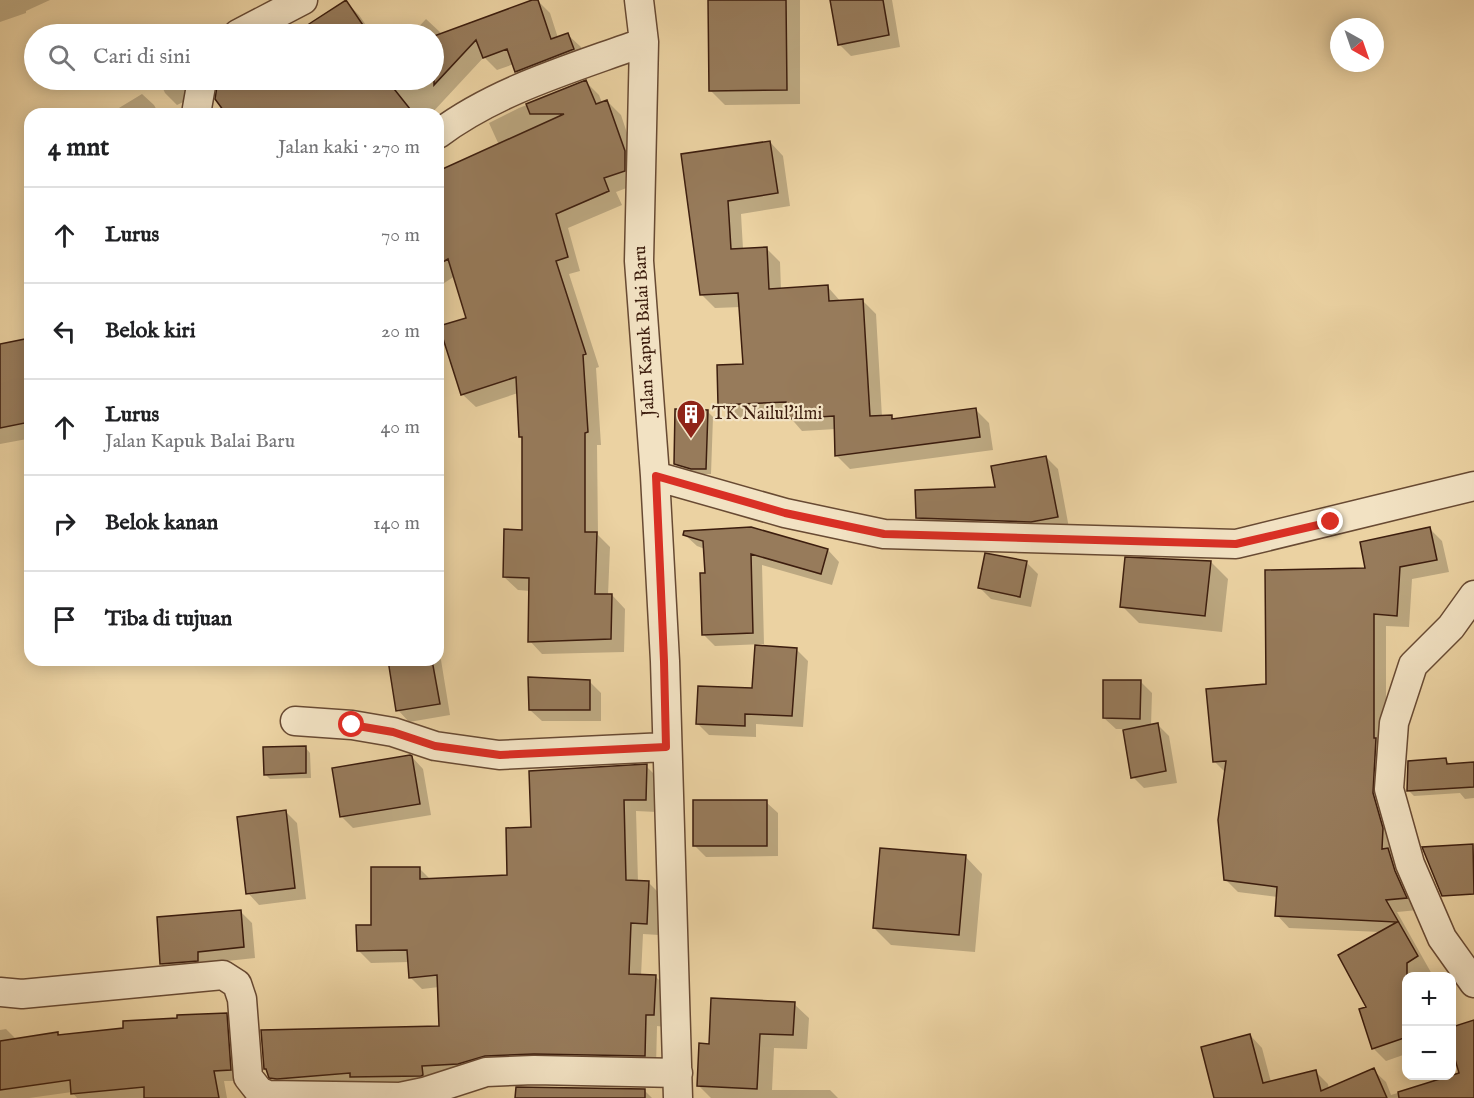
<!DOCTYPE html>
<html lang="id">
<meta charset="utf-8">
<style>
:root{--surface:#fff;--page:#f2f2f2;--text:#202124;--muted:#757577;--line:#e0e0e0}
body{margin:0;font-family:"IM FELL English",serif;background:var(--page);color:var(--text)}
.controls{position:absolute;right:18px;bottom:18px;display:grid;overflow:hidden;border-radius:12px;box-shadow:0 3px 15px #0003}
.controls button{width:54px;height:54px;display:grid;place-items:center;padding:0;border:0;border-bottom:2px solid var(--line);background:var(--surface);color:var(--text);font:30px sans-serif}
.compass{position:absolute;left:1330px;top:18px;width:54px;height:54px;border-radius:50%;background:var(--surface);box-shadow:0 3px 15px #0003;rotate:140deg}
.stop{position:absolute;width:18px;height:18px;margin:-14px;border:4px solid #d93025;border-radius:50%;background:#fff}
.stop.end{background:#d93025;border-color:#fff;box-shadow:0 2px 6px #0008}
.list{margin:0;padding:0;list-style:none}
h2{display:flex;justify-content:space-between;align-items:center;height:78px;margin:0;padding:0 24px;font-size:26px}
h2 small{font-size:20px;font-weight:400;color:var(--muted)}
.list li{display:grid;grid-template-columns:39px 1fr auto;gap:18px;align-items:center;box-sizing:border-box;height:96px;padding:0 24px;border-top:2px solid var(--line)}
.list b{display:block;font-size:22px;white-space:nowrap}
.list p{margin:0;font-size:20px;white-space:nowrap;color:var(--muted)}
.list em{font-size:20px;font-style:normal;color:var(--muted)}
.icon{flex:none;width:33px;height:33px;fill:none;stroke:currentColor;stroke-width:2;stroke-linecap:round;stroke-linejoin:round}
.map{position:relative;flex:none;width:1474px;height:1098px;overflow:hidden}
.search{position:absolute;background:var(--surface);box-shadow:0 3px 15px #0003;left:24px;top:24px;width:420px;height:66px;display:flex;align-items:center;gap:15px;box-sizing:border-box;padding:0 21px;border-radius:33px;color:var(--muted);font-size:22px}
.panel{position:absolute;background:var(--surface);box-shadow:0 3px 15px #0003;left:24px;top:108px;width:420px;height:558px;border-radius:18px}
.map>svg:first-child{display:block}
.shadow{fill:#0003}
.building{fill:#977b5b;stroke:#3c1d0e;stroke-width:1.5}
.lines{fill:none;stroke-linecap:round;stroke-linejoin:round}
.street-casing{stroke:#684a33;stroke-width:31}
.street{stroke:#f2e2c3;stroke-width:28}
.route{stroke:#d93025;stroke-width:8}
.labels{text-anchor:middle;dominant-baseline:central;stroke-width:4.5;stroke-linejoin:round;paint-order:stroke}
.street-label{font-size:18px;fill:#3c1d0e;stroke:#f2e2c3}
.poi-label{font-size:18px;fill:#3c1d0e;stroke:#f2e2c3;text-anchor:start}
</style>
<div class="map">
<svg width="1474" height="1098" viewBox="0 0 1474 1098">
<rect width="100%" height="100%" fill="#ebd2a2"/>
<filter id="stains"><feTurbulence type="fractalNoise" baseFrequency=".00333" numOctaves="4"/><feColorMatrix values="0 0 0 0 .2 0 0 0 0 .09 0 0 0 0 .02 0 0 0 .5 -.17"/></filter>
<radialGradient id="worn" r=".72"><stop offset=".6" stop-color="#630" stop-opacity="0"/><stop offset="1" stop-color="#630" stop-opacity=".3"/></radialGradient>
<path class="shadow" d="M0,0h50l-24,11v2l-26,9z
M537,0l13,13 8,25 10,-3 13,12 5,15 -57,22 -13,-12 -2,-8 -17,6 -13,-13 -53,57h-203l-9,-34h215v-46h-22l14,-15 16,15z
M710,0h90v104l-75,1 -15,-15z
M832,0h60l8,47 -49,9 -12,-12z
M346,2l13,13 13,19h-67z
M159,80h43l-6,16 -19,9 -12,-12z
M586,82l13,13 3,8 5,-2 14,14 17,51 -1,18 -21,8 6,13 -54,23 12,43 -11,3 30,93 -3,1 5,77h-4l1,90 12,12 -2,48h4l13,14 -1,43 -82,2 -13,-14 1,-49 -12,-1 -14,-13 20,-46 -1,-92 -2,-3 -3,-43 -42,14 -14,-13 6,-75 -13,-43 -17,11v-93l61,-49 -10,-22 30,-15z
M142,94l12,11 5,9h-50z
M770,142l13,14 7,50 -49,8 2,35 23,-1 14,14 1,28 46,-4 14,16 21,-2 14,14 6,103h9l4,4 81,-11 13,13 4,27 -143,19 -14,-14v-26l-34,2 -14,-16 -55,3 -14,-14 26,-39 -4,-58 -26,1 -14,-14 -18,-139z
M30,214v27l-6,-25z
M30,339v96h-4l1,4 -27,5v-99z
M707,411l6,6 -2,57h-13l-17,-5 -6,-5z
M1046,457l12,12 11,59 -139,1 -12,-11 79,-29z
M1430,529l12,12 7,31 -37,7 -3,48 -23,-1v124l32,160 -21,2 36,64h-27v78l-20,7 -13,-13 -5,-40 13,-76 -92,-4 -12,-13 1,-18 -40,-5 -13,-13 1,-106 -12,-12 54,-76 99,-115z
M685,535l143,15 11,12 -7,23 -70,-20 2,79 -49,2 -12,-12 4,-60 -2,-25 -8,-3z
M1211,562l17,17 -6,53 -83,-9 -17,-17z
M1027,563l11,11 -7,33 -40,-8 -12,-12z
M796,649l12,12 -5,66 -47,-3v13l-47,-2 -12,-12 56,-33z
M438,656l3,4 9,55 -41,7 -11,-12 -8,-50h48z
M589,681l12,12v28h-59l-12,-11z
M1140,681l12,12 -1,33 7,-1 11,11 8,47 -33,5 -11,-11 -9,-48h-8l-12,-11z
M305,747l5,6 1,25 -41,1 -5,-5z
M412,757l11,12 8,46 -78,13 -11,-11z
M1446,760l5,5 23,-1v34l-9,1 -5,-6 -46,3 -6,-6z
M646,766l12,12 -1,34 -21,-1 2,71h10l12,12 -1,41 -16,-1 -2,42h14l12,12 -2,39 -8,-1 -1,41 -222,20 -149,3 -17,-16 -3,-5 176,-41 -2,-41 -17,2 -12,-12 -1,-15 -38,1 -12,-12 14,-24 47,-58 11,11 78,-3 24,-48z
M766,802l12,11v43l-72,1 -12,-12z
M286,812l11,11 9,76 -47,6 -11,-12z
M965,856l17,18 -7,78 -84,-7 -17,-17z
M240,911l12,12 3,35 -47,5 -35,12 -12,-11z
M794,1004l15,14 -2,31 -33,-1 -2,42h58l8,8h-127l-13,-13 12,-40z
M226,1015l11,11 4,55h-17l3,17h-150l-5,-6 -43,6h-29v-68l6,-1 11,11 40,-6 2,2 66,-6z
M1452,1018l3,9 19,-4v75h-258l34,-63 12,13 9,34 45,-10 12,12 1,5 44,-19 13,12 5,13 70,-21 -9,-31z
M644,1090l8,8h-135z"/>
<path class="building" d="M346,0l23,34h-75l18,-12z
M532,0h6l13,39 17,-6 6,16 -59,23 -8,-23 -24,9 -7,-18 -42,45v-49z
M708,0h78l1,90 -78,1z
M830,0h53l6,35 -51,10z
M218,80h169l27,34h-188l-11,-15z
M586,80l10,24 11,-4 18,51v20l-21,7 5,13 -53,23 12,43 -12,4 30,93 -3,1 5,77 -3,1v99h12l-2,62h17l-1,45 -83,3 1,-64 -26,-1 1,-48 18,1v-93h-3l-3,-60 -55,18 -22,-69 27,-8 -18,-59 -10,6v-94l126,-57h-34l-4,-10z
M770,141l8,52 -50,8 3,48 36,-2 2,42 59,-4 1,16 34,-2 7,117 22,-1v4l84,-11 4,29 -145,19 -1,-40 -47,3 -1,-17 -68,3 -1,-40 26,-1 -5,-71 -38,2 -19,-141z
M30,338v84l-30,6v-84z
M675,409l33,1 -2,59h-15l-17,-5z
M1046,456l12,61 -27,5 -115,-4 -1,-28 80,-3 -4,-21z
M751,527l77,22 -7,25 -70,-20 2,79 -51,2 -2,-62h5l-2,-32 -20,-6 1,-4z
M1430,527l7,33 -37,7 -3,49 -23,-2v124h2l-3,55 10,35 -1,21 6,-1 7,23 12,27 -21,2 32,56 -11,7v74l-35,12 -13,-40 7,-2 -28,-52 59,-33 -122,-6 2,-29 -53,-7 -6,-60 8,-59 -13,1 -7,-73 60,-5 -1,-114 100,-2 -5,-26z
M985,553l42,8 -7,36 -42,-9z
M1125,557l86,4 -6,55 -85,-9z
M755,645l42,3 -5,68 -47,-2v12l-49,-2 2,-38 54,2z
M388,660h44l8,44 -44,7z
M528,677l62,3v30h-61z
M1103,680h38l-1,39 -37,-1z
M1158,723l8,48 -35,7 -8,-48z
M306,746v27l-42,2 -1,-28z
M410,755l2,1 8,48 -80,13 -8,-49z
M1446,758l1,6 27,-2v25l-67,4 1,-30z
M647,764l-1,36h-22l2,80 23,1 -2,43 -16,-1 -2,51 27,1 -2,40h-8l-1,41 -111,-2 -49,2 -27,8 -36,2 1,9 -2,1 -71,1v-4l-73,6 -8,-1 -3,-9h-2l-3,-39 178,-4 -2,-51 -28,3 -2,-28 -50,1 -1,-26h15v-58h49v12l87,-4 -1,-47 25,-1 -2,-56z
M693,800h74v46h-74z
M286,810l9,78 -49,6 -9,-77z
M1473,844l1,50 -32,2 -20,-49z
M880,848l86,7 -7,80 -86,-7z
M241,910l3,37 -46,5v9l-38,3 -3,-47z
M711,998l84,4 -2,33 -33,-1 -3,55 -60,-3 2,-43 10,1z
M227,1013l4,57 -17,1 5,27h-75v-11l-73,7 -1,-14 -70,10v-49l58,-9v3l65,-7v-7l54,-3v-3z
M1474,1020v78h-75l-1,-6 61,-19 -7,-24v-22z
M1250,1034l13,49 53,-13 5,21 53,-23 13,30h-173l-13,-51z
M516,1087l129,2v9h-130z"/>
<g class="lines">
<g class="street-casing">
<path id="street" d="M639,0l5,42 -5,219 16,215 10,185 13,437
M238,34l65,-34
M196,114l6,-34
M438,134c60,-45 136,-66 206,-92
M655,476l130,37 99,21 352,10 238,-58
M1474,595l-23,32 -38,38 -19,58 -5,66 21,75 32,74 32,45
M295,721l57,4 41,7 42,14 64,9 167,-8
M0,992l22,2 201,-19 14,9 5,15 6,78 11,14 9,4 132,2 24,-5 62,-20 48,-2 144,3"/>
</g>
<use href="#street" class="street"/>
</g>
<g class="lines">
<path class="route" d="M352,725l41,7 42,14 65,9 166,-8 -2,-86 -8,-185 129,37 99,21 352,10 95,-22"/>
</g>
<defs>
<g id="building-pin" transform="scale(1.5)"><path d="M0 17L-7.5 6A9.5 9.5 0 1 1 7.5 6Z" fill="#8f2418" stroke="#f2e2c3"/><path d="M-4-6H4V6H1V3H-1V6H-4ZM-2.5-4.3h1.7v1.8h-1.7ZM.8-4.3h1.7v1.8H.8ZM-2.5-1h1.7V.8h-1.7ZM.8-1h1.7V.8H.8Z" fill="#fff"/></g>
</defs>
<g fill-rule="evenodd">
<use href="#building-pin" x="691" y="414"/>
</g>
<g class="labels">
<g class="street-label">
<text transform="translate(645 331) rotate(-93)">Jalan Kapuk Balai Baru</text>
</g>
<g class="poi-label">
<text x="712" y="414">TK Nailul'ilmi</text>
</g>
</g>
<rect width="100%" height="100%" filter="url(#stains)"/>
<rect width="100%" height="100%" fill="url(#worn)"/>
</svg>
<div class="controls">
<button>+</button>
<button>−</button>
</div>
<svg class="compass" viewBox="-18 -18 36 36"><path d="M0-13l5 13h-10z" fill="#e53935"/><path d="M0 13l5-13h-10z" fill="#757577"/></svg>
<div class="stop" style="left:352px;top:725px"></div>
<div class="stop end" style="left:1331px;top:522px"></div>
<div class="search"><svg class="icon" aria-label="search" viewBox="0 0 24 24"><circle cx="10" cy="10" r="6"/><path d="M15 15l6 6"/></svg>Cari di sini</div>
<section class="panel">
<h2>4 mnt<small>Jalan kaki · 270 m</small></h2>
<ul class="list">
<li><svg class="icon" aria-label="ahead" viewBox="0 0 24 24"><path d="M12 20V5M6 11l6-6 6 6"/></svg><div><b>Lurus</b></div><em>70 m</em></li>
<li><svg class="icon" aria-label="left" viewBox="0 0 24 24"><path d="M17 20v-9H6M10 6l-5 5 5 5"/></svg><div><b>Belok kiri</b></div><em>20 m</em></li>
<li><svg class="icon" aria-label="ahead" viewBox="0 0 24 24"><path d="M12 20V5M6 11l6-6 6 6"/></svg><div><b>Lurus</b><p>Jalan Kapuk Balai Baru</p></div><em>40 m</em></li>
<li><svg class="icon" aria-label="right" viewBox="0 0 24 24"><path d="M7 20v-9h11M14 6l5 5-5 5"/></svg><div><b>Belok kanan</b></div><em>140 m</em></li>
<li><svg class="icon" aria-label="arrive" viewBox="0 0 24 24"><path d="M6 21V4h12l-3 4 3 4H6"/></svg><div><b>Tiba di tujuan</b></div></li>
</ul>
</section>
</div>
